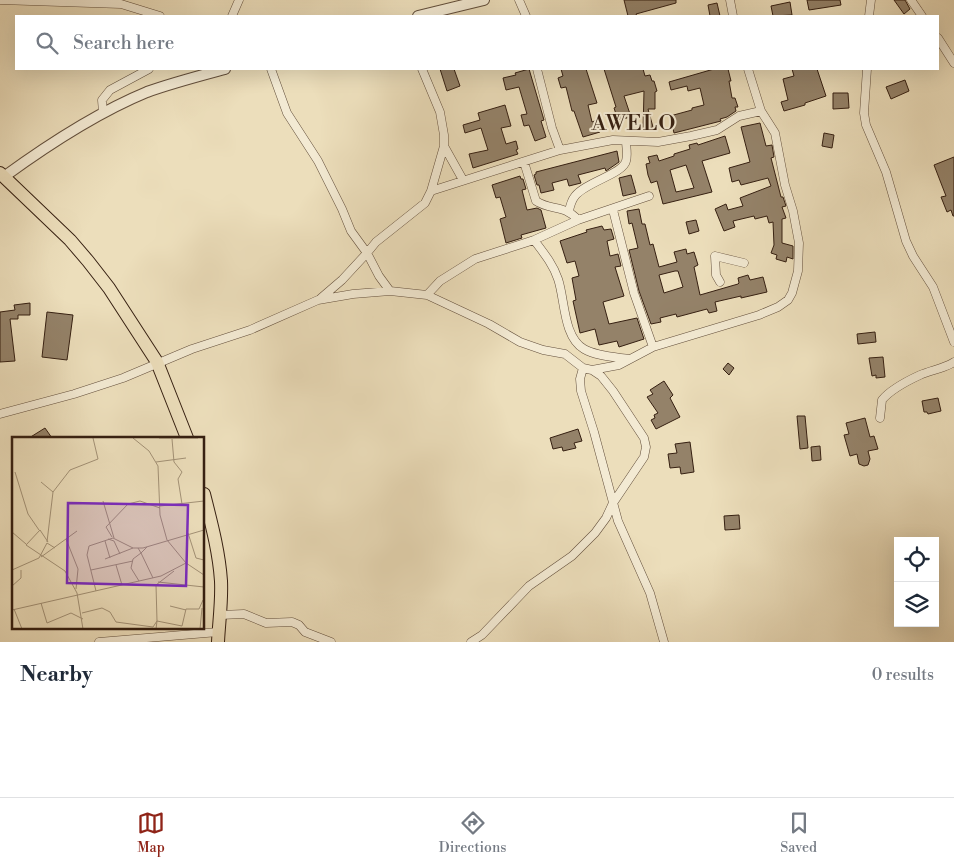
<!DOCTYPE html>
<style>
:root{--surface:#fff;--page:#f6f6f7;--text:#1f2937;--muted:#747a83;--line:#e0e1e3;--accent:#8f2418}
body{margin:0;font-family:"Libre Bodoni",serif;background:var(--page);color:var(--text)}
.controls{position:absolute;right:15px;bottom:15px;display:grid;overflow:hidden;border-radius:0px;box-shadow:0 5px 20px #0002}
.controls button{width:45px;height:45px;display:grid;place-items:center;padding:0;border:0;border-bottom:1px solid var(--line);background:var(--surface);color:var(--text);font:25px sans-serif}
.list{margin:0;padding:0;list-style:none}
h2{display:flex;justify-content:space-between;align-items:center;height:65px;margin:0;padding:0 20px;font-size:21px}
h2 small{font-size:16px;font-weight:400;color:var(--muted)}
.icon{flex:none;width:28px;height:28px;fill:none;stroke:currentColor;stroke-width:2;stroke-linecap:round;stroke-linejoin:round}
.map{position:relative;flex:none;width:954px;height:642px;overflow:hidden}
.search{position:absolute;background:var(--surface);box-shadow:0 5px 20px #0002;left:15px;right:15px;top:15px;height:55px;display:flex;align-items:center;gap:12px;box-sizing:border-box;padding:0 18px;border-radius:0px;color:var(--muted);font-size:19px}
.sheet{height:155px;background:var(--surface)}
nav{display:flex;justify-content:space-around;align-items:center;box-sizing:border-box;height:70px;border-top:1px solid var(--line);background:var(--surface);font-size:14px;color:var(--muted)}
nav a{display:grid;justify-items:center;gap:2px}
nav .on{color:var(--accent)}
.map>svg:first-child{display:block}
.building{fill:#948269;stroke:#351f11;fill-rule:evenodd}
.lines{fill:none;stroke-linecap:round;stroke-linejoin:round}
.minor-casing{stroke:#634f3c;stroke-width:9}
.tertiary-casing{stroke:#634f3c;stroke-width:12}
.primary-casing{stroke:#351f11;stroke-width:14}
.minor{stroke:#f3ead3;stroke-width:8}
.tertiary{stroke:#f3ead3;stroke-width:10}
.primary{stroke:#ecdebb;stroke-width:12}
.labels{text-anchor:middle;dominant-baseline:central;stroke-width:4;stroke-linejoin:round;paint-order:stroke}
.quarter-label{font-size:22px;letter-spacing:1px;fill:#351f11;stroke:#f3ead3}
.inset-road{fill:none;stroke:#a39277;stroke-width:1}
.view{fill:#7b2cbf;fill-opacity:0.15;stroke:#7b2cbf;stroke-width:2.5}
.inset-edge{fill:none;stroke:#351f11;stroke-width:2.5}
</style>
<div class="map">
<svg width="954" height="642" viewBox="0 0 954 642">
<rect width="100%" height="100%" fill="#ecdebb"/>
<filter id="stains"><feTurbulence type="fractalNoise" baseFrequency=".004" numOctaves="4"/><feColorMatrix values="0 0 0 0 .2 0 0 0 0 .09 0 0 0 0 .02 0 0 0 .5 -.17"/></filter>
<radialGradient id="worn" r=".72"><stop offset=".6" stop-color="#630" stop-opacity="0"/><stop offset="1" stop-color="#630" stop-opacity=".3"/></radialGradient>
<path class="building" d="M624,0h52v3l-40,11 1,2h-9z
M807,0h33l1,5 -32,5z
M894,0h11l5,9 -6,5z
M790,2l2,13 -19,1 -2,-10z
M717,3l3,13h-10l-2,-11z
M440,69h14l6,17 -13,5z
M529,69l15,51 -3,1 5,16 -11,4 -6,-16 -5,1 -3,-11 6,-1 -8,-27 -13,3 -3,-12 13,-3 -1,-2z
M561,69h25l11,34 -9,2 4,17 5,-2 3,12 -17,5 -9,-26h-2l-6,-24 -5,1 -3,-10 5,-2z
M604,69h39l2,7 5,-1 2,6h2l3,10 -2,1v17h-7l5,18 -10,3 1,-39 -20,5 7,21 -13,3 -4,-12 2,-1z
M714,69h14l3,12h-2l3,17h3l3,9h-3l1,4 -9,6 -7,2 1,2 -47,12 -4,-17 22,-6v-2l12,-3 -4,-17 -12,3 -1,-5 -16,4 -2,-8z
M792,69h25l9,27 -21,7v2l-21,6 -3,-9 7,-2 -5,-21 11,-3z
M905,80l4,11 -18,8 -5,-12z
M833,93h15l1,15 -16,1z
M505,105l6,21 -10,2 5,16 10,-3 2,8 -2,1 2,4 -45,14 -4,-14 19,-4 -7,-22 -16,5 -2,-8 17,-5 -2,-7z
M760,123l6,23 6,-1 2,12 -3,1 10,39h2l3,9 -4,1 4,11 -4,1v24l11,3v13l-6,-2 -1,5 -10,-3 1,-4 -6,-2 3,-8 -1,-23 -4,1 -2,-7 -12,3 -1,-3 -21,5 2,6 -11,4 -9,-22 11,-5 2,6 15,-4 -3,-8 31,-12 -3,-8 -27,7 -2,-5 -7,2 -3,-14 21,-6 -9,-35z
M824,133l10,2 -2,13 -10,-2z
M725,136l5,17 -28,8 10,31 -49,12 -6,-23 -6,2 -3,-8 -2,-11 4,-1 -2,-6 9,-2 2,6 15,-5v-2l16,-5 -1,-4 8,-2 1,2zM686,165l8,23 -18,4 -6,-22z
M617,151l2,11 -13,9 -1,-3 -27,7 3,8 -12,3 -2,-7 -15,4 2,7 -13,3 -2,-8h-2l-3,-10 2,-1v-2z
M954,157v59h-1l-2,-6 -4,2 -6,-15 5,-1 -12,-31z
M631,175l5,18 -13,3 -4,-18z
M520,176l1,3h2l3,10 -4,1 5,20 10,-2 4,2 5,18 -25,7 1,3 -16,5 -6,-24 6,-2 -6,-20 -4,1 -4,-13z
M639,209l3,15h3l5,21 3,-1 6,23 18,-5 -3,-10 12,-3 1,5 7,-2 4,13 -4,2 6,28 38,-11 1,-1 -1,-5 10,-3 2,5 13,-3 4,15 -26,6v-2l-26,6 2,9 -8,2 -2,-4 -30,8 -1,-3 -16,4 1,4 -10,2 -12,-33 -10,-41 9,-2 -6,-25 -3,1 -2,-13zM675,271h3l5,16 -19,6 -5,-18z
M696,220l3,11 -10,3 -3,-12z
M602,226l2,4 7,-1 3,10 -7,2 3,15 8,-2 3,12 -6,1 9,29 -21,6 6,22 28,-6 7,21 -25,8 -2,-6 -18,4 -4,-16 -15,4 -7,-32 3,-1 -4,-22 7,-2 -4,-15 -8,2 -7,-22 27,-9 -1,-2z
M30,303v12h-12v4h-8l5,42 -15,1v-50l15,-2 -1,-5z
M47,312l26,3 -6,45 -25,-3z
M875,332l1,10 -18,2 -1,-10z
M883,357l2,20 -9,1v-3l-4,1 -3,-18z
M728,363l6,5 -5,7 -6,-6z
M664,381l9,14 -3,3 10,19 -24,12 -5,-9 4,-2 -1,-3 4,-2 -11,-16 6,-3 -3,-4z
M938,398l3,13 -13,3 -1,-2h-3l-2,-11z
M797,416h8l3,32 -8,1z
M865,418l5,19 4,-1 4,13 -10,2 2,8 -2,6 -4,1 -5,-2 -2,-10 -7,2 -6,-21 5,-1 -3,-11z
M45,428l7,10h-23z
M578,429l4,12 -8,2 2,5 -13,3 -1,-4 -9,2 -3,-11z
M690,442l4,30 -13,2 -1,-7 -10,1 -2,-14 9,-1 -2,-9z
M820,446l1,14 -9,1 -1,-14z
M739,515l1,14 -15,1 -1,-14z"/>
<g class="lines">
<g class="minor-casing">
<path id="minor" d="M0,0l121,4 39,12
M519,0l7,16
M730,0l3,16
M911,0l11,16
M232,16l7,-16
M869,16l2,-16
M938,38l16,25
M271,69l16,44 31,48 24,48 9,22 16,22 -25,27 -21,18
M537,69l15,59 8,22
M867,69l-3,44 2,12 20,47 20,69 7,15 20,31 21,55
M103,113l-1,-13 8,-10 39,-21
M444,146l19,34
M524,162l12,39c15,10 28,3 42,19
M431,191l129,-41 53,-10 45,2 33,-6 26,-6 22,-14 22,-5
M613,210l21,83 19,54
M569,211c1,-5 2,-10 6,-15 11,-14 48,-22 51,-35 2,-6 0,-15 0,-20
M534,240c9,12 19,24 24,39 7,20 5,58 26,70 12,7 31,8 45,10
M720,282l-4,-7 -1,-19 29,7
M390,291l-11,-15 -12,-23 9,-11 49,-39 6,-12 13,-45v-11l-4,-23 -18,-43
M427,295l13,-14 35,-22 59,-19 44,-20 71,-24
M583,368l-3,11 1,12 13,41 24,89 32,72 14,49
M0,414l74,-20 49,-16 69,-29 58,-19 68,-30 35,-6 37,-3 37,4 62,29 31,18 23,8 22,4 18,14 9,2 27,-5 34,-18 106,-32 19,-8 10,-7 4,-7 6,-22 1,-28 -6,-32 -8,-26 -10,-52 -14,-22 -13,-42
M880,418l2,-18c9,-11 25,-19 38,-25 11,-5 23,-6 34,-13
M220,615l24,-1 22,9 26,-1 7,3 6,7 26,10
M99,642l119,-10
M471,642l11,-7 47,-49 43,-30 23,-23 11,-15 7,-15 31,-46 2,-10 -2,-9 -31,-47 -12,-15 -9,-6"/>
</g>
<g class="tertiary-casing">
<path id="tertiary" d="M418,16l66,-16
M5,176c44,-32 91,-63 142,-84 25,-9 52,-16 78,-23"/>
</g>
<g class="primary-casing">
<path id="primary" d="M0,173l70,67 18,21 21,27 48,74 30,76
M204,494c7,28 15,57 17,87 1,20 -2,41 -3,61"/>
</g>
<use href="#minor" class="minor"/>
<use href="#tertiary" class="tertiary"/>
<use href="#primary" class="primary"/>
</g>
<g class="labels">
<g class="quarter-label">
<text x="634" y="123">AWELO</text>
</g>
</g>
<g transform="translate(12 437)">
<rect width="192" height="192" fill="#ecdebb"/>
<path class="inset-road" d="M121,1l16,13 9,15 2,49 7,25 19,23 18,12M147,1h39M160,2l2,23 8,10 -4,7 4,25M144,25l30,-4M3,35l13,42 11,16M29,45l12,10 17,-22 28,-11 -5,-21M91,64l11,37M148,69l44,-5M0,95l14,12M176,96l8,25 8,2M100,100l-6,-10 22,-23 12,-3 20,7M54,102l12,30 -2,20M96,102l6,2 6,13M93,104l5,17M35,105l6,-50M36,105l-8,-12 -14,15 39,26 12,22 6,36M135,110l-6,6 12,25M126,111l3,5 -8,6 -2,9 8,13M29,120l36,-26M93,122l28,-11M104,128l6,20M0,133l27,-12 8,-15 8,5M79,133l42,-9M146,145l46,5M0,149l9,-8v-8M84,154l-9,-36 2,-9 24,-8 20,10h10l61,-18M29,166l6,20 24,-10 12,6M158,169l16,4M2,172l8,20M0,173l149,-34 25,-13M70,176l20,-5 8,4 6,10 37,5 4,-6 -1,-36 18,-14M144,192l1,-8 25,5 4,-17h13l4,-9M188,192l2,-21"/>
<path class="view" d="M56,66l120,2 -2,81 -119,-3z"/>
<rect width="192" height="192" class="inset-edge"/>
</g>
<rect width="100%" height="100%" filter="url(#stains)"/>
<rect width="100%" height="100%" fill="url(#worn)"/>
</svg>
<div class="controls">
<button><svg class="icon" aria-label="locate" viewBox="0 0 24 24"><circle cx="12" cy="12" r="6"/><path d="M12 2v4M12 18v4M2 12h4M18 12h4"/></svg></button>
<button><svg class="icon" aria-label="layers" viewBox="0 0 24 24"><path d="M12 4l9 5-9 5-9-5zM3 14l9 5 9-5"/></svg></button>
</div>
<div class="search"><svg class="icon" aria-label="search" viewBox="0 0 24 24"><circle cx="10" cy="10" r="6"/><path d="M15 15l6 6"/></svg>Search here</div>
</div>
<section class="sheet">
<h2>Nearby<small>0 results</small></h2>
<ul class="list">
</ul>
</section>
<nav>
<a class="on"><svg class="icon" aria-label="map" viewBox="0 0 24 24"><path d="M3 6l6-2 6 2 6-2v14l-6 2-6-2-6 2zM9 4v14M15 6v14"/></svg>Map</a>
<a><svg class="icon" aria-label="directions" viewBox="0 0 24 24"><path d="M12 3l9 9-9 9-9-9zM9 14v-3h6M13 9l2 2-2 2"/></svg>Directions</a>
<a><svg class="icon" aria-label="saved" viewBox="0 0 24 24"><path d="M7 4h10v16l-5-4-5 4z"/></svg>Saved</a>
</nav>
